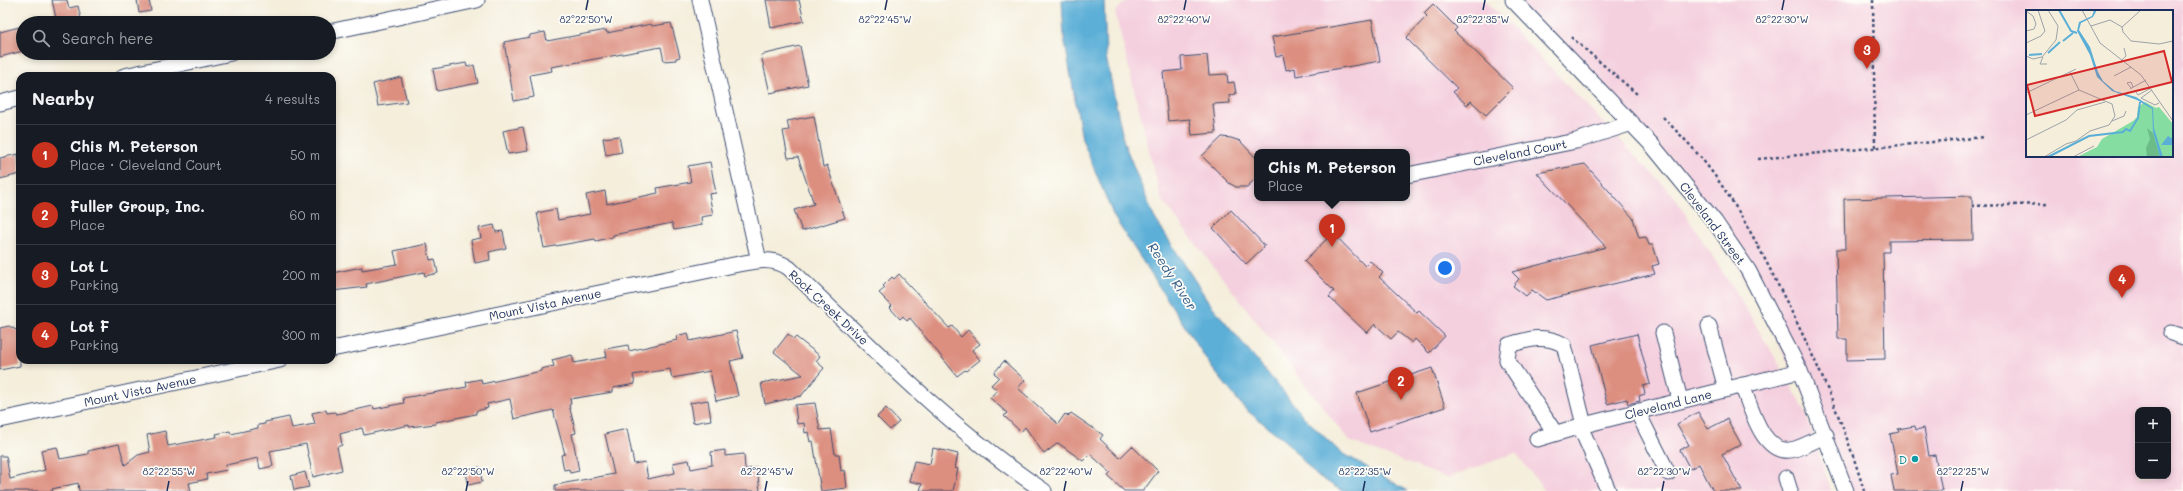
<!DOCTYPE html>
<meta charset="utf-8">
<style>
:root{--surface:#171b24;--page:#242831;--text:#f1f3f6;--muted:#9ea1a6;--line:#363941;--accent:#c8321e}
body{margin:0;font-family:Mali,sans-serif;background:var(--page);color:var(--text)}
.controls{position:absolute;right:12px;bottom:12px;display:grid;overflow:hidden;border-radius:8px;box-shadow:0 2px 6px #0003}
.controls button{width:36px;height:36px;display:grid;place-items:center;padding:0;border:0;border-bottom:1px solid var(--line);background:var(--surface);color:var(--text);font:20px sans-serif}
.you{position:absolute;left:1445px;top:268px;width:14px;height:14px;margin:-10px;border:3px solid #fff;border-radius:50%;background:#1a73e8;box-shadow:0 0 0 6px #1a73e833}
.badge{display:grid;place-items:center;width:26px;height:26px;border-radius:50%;background:var(--accent);color:#fff;font-size:13px;font-weight:700}
.pin{position:absolute;translate:-50% -33px;filter:drop-shadow(0 1px 2px #0008)}
.pin::after{content:'';position:absolute;top:21px;width:14px;height:12px;background:inherit;clip-path:polygon(0 0,100% 0,50% 100%)}
.popup{position:absolute;left:1254px;top:149px;width:156px;height:52px;box-sizing:border-box;display:grid;place-content:center;border-radius:8px;background:var(--surface);filter:drop-shadow(0 1px 3px #0005);font-size:13px;white-space:nowrap;color:var(--muted)}
.popup b{font-size:15px;color:var(--text)}
.popup::after{content:'';position:absolute;left:50%;top:100%;margin-left:-8px;border:8px solid transparent;border-top-color:var(--surface)}
.list{margin:0;padding:0;list-style:none}
h2{display:flex;justify-content:space-between;align-items:center;height:52px;margin:0;padding:0 16px;font-size:17px}
h2 small{font-size:13px;font-weight:400;color:var(--muted)}
.list li{display:grid;grid-template-columns:26px 1fr auto;gap:12px;align-items:center;box-sizing:border-box;height:60px;padding:0 16px;border-top:1px solid var(--line)}
.list b{display:block;font-size:15px;white-space:nowrap}
.list p{margin:0;font-size:13px;white-space:nowrap;color:var(--muted)}
.list em{font-size:13px;font-style:normal;color:var(--muted)}
.icon{flex:none;width:22px;height:22px;fill:none;stroke:currentColor;stroke-width:2;stroke-linecap:round;stroke-linejoin:round}
.map{position:relative;flex:none;width:2183px;height:491px;overflow:hidden}
.search{position:absolute;background:var(--surface);box-shadow:0 2px 6px #0003;left:16px;top:16px;width:320px;height:44px;display:flex;align-items:center;gap:10px;box-sizing:border-box;padding:0 14px;border-radius:22px;color:var(--muted);font-size:15px}
.panel{position:absolute;background:var(--surface);box-shadow:0 2px 6px #0003;left:16px;top:72px;width:320px;height:292px;border-radius:12px}
.map>svg:first-child{display:block}
.built{fill:#f4cfde;fill-rule:evenodd}
.water{fill:#5bafd7;stroke:#3b6f9a}
.building{fill:#dc8e7f}
.lines{fill:none;stroke-linecap:round;stroke-linejoin:round}
.minor-casing{stroke:#3c4c71;stroke-width:17}
.path{stroke:#3c4c71;stroke-width:2.5;stroke-dasharray:3 3;stroke-linecap:butt}
.minor{stroke:#fff;stroke-width:15}
.ticks{fill:none;stroke:#1b2f5e;stroke-width:1.5}
.culture-dot{fill:#0f9aa8;stroke:#fdfcf7;stroke-width:1.5}
.labels{text-anchor:middle;dominant-baseline:central;stroke-width:3.5;stroke-linejoin:round;paint-order:stroke}
.street-label{font-size:12px;fill:#1b2f5e;stroke:#fdfcf7}
.culture-label{font-size:12px;fill:#0d838f;stroke:#fdfcf7;text-anchor:end}
.water-label{font-size:13px;font-style:italic;fill:#315c88;stroke:#fdfcf7}
.inset-river{fill:none;stroke:#5bafd7;stroke-width:2}
.inset-road{fill:none;stroke:#9da2a9;stroke-width:1}
.view{fill:#d62828;fill-opacity:0.15;stroke:#d62828;stroke-width:2}
.inset-edge{fill:none;stroke:#1b2f5e;stroke-width:2}
.ticks-label{font-size:10px;text-anchor:middle;fill:#1b2f5e;stroke:#fdfcf7;stroke-width:3.5;stroke-linejoin:round;paint-order:stroke}
</style>
<div class="map">
<svg width="2183" height="491" viewBox="0 0 2183 491">
<rect width="100%" height="100%" fill="#fdfcf7"/>
<filter id="ink" filterUnits="userSpaceOnUse"><feTurbulence type="fractalNoise" baseFrequency=".025" numOctaves="2"/><feDisplacementMap in="SourceGraphic" scale="8" xChannelSelector="R" yChannelSelector="G"/><feConvolveMatrix kernelMatrix="1 2 1 2 8 2 1 2 1" color-interpolation-filters="sRGB"/></filter>
<filter id="wash" filterUnits="userSpaceOnUse"><feTurbulence type="fractalNoise" baseFrequency=".012" numOctaves="4" result="noise"/><feDisplacementMap in="SourceGraphic" scale="16" xChannelSelector="R" yChannelSelector="G"/><feGaussianBlur stdDeviation="0.9" result="paint"/><feColorMatrix in="noise" values="0 0 0 0 0 0 0 0 0 0 0 0 0 0 0 0 0 1.4 0 .05"/><feComposite in="paint" operator="in"/></filter>
<g filter="url(#wash)">
<rect width="100%" height="100%" fill="#f4eedb"/>
<path class="built" d="M1127,0h358l188,195 66,102 41,69 24,43 27,82h-286l-29,-38 -69,25 -98,-37 -188,-242 -46,-187zM1257,152h150v46h-150z
M1513,0h670v491h-337l-20,-56 -111,-213zM2027,11h145v145h-145zM2138,410h30v66h-30z"/>
<path class="water" d="M1062,0h42l2,57 18,86 30,74 54,84 96,116 35,34 69,40h-66l-27,-17 -29,-33 -41,-32 -33,-41 -98,-151 -32,-78 -18,-102z"/>
<g id="blocks">
<path class="building" d="M52,0h15l2,8 9,-2 4,17h-25z
M137,0h12l2,11 -12,2z
M766,0h33l5,21 -33,7z
M1433,4l24,24 -3,3 59,57 -27,27 -15,-14 -4,4 -14,-13 4,-4 -51,-50 21,-22 -3,-3z
M1372,20l8,41 -84,15 -1,-8 -9,2 -3,-15 -7,2 -4,-20z
M671,23l9,34 -4,1v2l-12,1 -3,-14 -110,20 1,4 -22,4 4,22 -20,4 -10,-59 26,-5v-2l15,-3 2,9 59,-11 1,3 44,-9 1,2z
M23,26v25l-23,6v-25z
M800,46l8,39 -38,8 -9,-38z
M1207,55l2,20 18,-1 1,9 6,-1 2,12 -7,1 1,8 -17,1 3,29 -24,2 -2,-16 -22,2 -5,-49 19,-2 -1,-13z
M466,63l1,4 7,-2 4,18 -41,8 -4,-22z
M401,77l6,25 -29,4 -5,-22z
M814,116l9,51 4,-2 18,53 -43,13 -8,-21 20,-6 -16,-47 -10,1 -5,-27 6,-1 -2,-9z
M523,127l5,24 -20,3 -5,-23z
M619,136l3,16 -16,3 -3,-17z
M1222,137l9,1 9,3 17,18v18l-10,10h-11l-7,-4 -27,-27z
M18,154l2,20 -20,5v-21z
M710,162l6,31 -7,1 4,21 -12,2 1,8 -28,5 -2,-7 -59,12v2l-17,4 -1,-2 -51,9 -7,-35 19,-4 2,11 32,-6 -4,-19 19,-4 2,13 51,-11 -1,-5 34,-6 -3,-16z
M1585,164l48,54 6,20 7,-1 3,8h4l6,19 -7,2 3,8 -109,26 -14,-10 -6,6 -13,-10 6,-7 -7,-7 94,-25 -69,-74z
M1972,196l1,44 -84,1v11h-6l2,107 -38,1v-21h-9l-2,-90h9l-1,-50z
M1231,210l34,36 -19,18 -33,-36z
M494,225l2,7 7,-1 3,17 -17,4 1,8 -15,3 -4,-23 10,-2 -2,-10z
M1333,233l32,33 5,-5 7,6 6,6 -4,4 38,36 2,-2 26,25 -16,17 -14,-14 -3,4 -14,-11 -7,7 -16,-15 -8,9 -38,-36 5,-6 -30,-30z
M427,244l3,16 5,-1 3,14 -13,3 -1,-4 -58,12 1,3 -35,4v-18l30,-6v3l35,-6 -3,-13z
M899,274l50,54 3,-2 9,11 7,-7 12,14 -8,6 8,10 -14,11 -1,-1 -8,6 -47,-58 -3,3 -4,-5 -3,3 -10,-11 2,-2 -13,-13 6,-5 -2,-2 9,-9 2,2z
M9,326l11,6v34l-20,4v-42z
M736,331l7,27 -13,3 8,35 -22,5 -6,-30 -38,7 -2,-9 -37,6 2,9 -22,4v4l-43,7 1,5 -2,1 7,28 -4,1 7,37 -9,2 -1,-4 -5,1 -3,-15 4,-1 -12,-44 -39,9 -4,-20 -23,5 1,4 -12,3v3l-40,8v2l-27,3v-2l-45,10 -2,-7 -22,6 2,11 -5,2 5,23 -29,7 -7,-33 -36,7 3,15 -13,3 -2,-11 -32,7 1,5 -21,4 1,5 -18,4 2,8h-112l-1,-8 -26,6 1,2h-53v-35h6l4,23 35,-9 -4,-20 16,-3 3,12 28,-5v-3l31,-7 6,21 13,-10 12,-3 -3,-17 18,-4 3,15 49,-9 -1,-3 14,-3 1,3 27,-6v-3l7,-1v-2l24,-5 3,11 23,-4 -3,-11 14,-3 1,3 8,-1 1,2 6,-1 31,-7 1,3 30,-6 -1,-5 64,-11 -1,-5 15,-3 1,5 59,-13v-2l13,-3 -2,-6 20,-5 2,8 33,-6 -2,-8 23,-4 1,6 48,-11 -1,-4 12,-3 2,8z
M788,334l6,5 2,-2 24,19 -4,5 8,7 -23,28 -36,8 -4,-21 42,-8 -29,-23z
M1637,334l13,50 -7,2 2,8 -6,2 1,5 -12,3 -1,-5 -20,5 -15,-59z
M1004,361l21,19 -7,8 40,36 7,-10 3,2 3,-3 32,22 -3,4 20,19 12,-12 26,25 -15,20h-19l-16,-15 3,-3 -21,-19 -7,7 -25,-18 -14,11 -19,-27 -4,5 -17,-16 3,-3 -17,-15 7,-8 -6,-5 8,-8 -5,-4z
M1432,368l13,39 -75,25 -13,-39z
M708,400l3,20 -18,3 -3,-20z
M815,403l5,27 11,-1 4,25h4l2,17 4,-1 2,18 -26,3 -8,-50 -3,1 -2,-10 -3,1 -1,-10 -7,1 -2,-19z
M886,408l13,14 -9,8 -13,-13z
M1698,412l10,17 19,-10 14,25 -19,10 20,37h-29l-14,-27 -9,5 -10,-19 9,-5 -12,-21z
M1915,426l1,4 8,-2 5,28 6,-1 7,36h-48l-3,-16 7,-1 -8,-40 9,-2 -1,-3z
M627,429l7,35 11,-2 3,17 27,-6 -2,-10 16,-3 2,9 21,-4 -1,-13 14,-2v6l19,-2 1,15 12,-1 3,23h-205v-6l59,-11 -9,-40z
M933,448l25,6 -3,14 3,1 -5,22h-33l2,-7 -13,-3 5,-20 16,3z
M480,467l2,15 -14,3 -2,-15z
M305,472l4,15 -15,3 -3,-14z"/>
</g>
</g>
<g filter="url(#ink)">
<use href="#blocks" fill-opacity="0" stroke="#3c4c71" stroke-width="1"/>
<g class="lines">
<g class="minor-casing">
<path id="minor" d="M700,0l59,261
M1513,0l139,145 63,77 33,48 52,101 46,120
M329,32l148,-32
M124,76l107,-23
M0,103l20,-5
M1407,175l169,-34 56,-18
M1709,326l17,63
M1663,333l17,67
M2171,333l12,4
M332,349l397,-83c21,-4 42,-11 60,2 82,78 161,161 255,223
M1742,385c9,22 21,74 53,64 10,-3 21,-9 31,-14
M1637,411l31,62
M0,420l280,-60
M1580,426l28,64
M1555,433l-48,-73 2,-15c20,-6 36,-11 55,0l20,80
M1537,439l47,-14 216,-54
M1786,478l4,13"/>
</g>
<path class="path" d="M1873,0l2,147
M1571,37l66,57
M1663,117c11,12 23,23 33,35 33,38 58,85 80,129 35,68 67,137 88,210
M1758,159l226,-22
M1972,206l77,-2"/>
<use href="#minor" class="minor"/>
</g>
</g>
<path class="ticks" d="M586,10l2,-10M885,10l2,-10M1184,10l2,-10M1483,10l2,-10M1782,10l2,-10M167,491l2,-10M466,491l2,-10M765,491l2,-10M1064,491l2,-10M1363,491l2,-10M1662,491l2,-10M1961,491l2,-10"/>
<circle class="culture-dot" cx="1915" cy="459" r="4"/>
<g class="labels">
<g class="street-label">
<text transform="translate(1520 152) rotate(-11)">Cleveland Court</text>
<text transform="translate(1713 223) rotate(53)">Cleveland Street</text>
<text transform="translate(545 304) rotate(-12)">Mount Vista Avenue</text>
<text transform="translate(829 307) rotate(43)">Rock Creek Drive</text>
<text transform="translate(140 390) rotate(-12)">Mount Vista Avenue</text>
<text transform="translate(1668 404) rotate(-14)">Cleveland Lane</text>
</g>
<g class="culture-label">
<text x="1907" y="459">D</text>
</g>
<g class="water-label">
<text transform="translate(1173 276) rotate(57)">Reedy River</text>
</g>
</g>
<g transform="translate(2026 10)">
<rect width="147" height="147" fill="#f4eedb"/>
<path d="M119,92l11,6 3,-1 14,17v33h-96l20,-10 5,-8 31,-18 4,-4 1,-10z" fill="#85dda2"/>
<path d="M121,118l6,5 7,24h-13l-1,-9 4,-9z" fill="#6cbc88"/>
<path d="M68,0h3l-4,7 -12,6 -2,7 11,17 8,25 5,9 12,10 21,6 17,11 1,20 9,29h-3l-7,-25 -1,-23 -15,-9 -25,-9 -15,-14 -7,-22 -13,-24 2,-9 13,-6zM142,126l5,3v6h-12z" fill="#5bafd7"/>
<path class="inset-river" d="M33,0l12,21 6,2M37,31l10,-8M22,43l12,-11M3,45l13,-1M22,147l41,-21 34,-4 3,-3 4,2 8,-13 2,-16"/>
<path class="inset-road" d="M56,0l18,33 41,32 32,46M0,1l7,5 3,8 -2,5 -8,2M65,16l19,-6 12,7 19,-17M96,17l1,5 8,9 28,3 14,-3M0,33l15,-7 4,-5 -7,-21M0,46l7,3 9,-2 14,-17 2,-14 -10,-16M17,47l-3,7h7M95,51l5,-5 -2,-8M88,66l17,-9M105,78l-4,-5 4,-1 2,5M104,79l16,-9M126,80l-11,8 14,7 4,-2M110,82l2,3 13,-7M0,83l50,-24M0,105l53,-25M86,111l12,-5 2,-5M0,130l40,-20 11,-10 28,-8M18,147l22,-13 10,-3 14,-10 19,-6 6,-9 -3,-12 -33,-14 -9,-18M47,147l21,-11"/>
<path class="view" d="M138,41l8,31 -137,34 -8,-31z"/>
<rect width="147" height="147" class="inset-edge"/>
</g>
<g class="ticks-label">
<text x="586" y="23">82°22'50"W</text>
<text x="885" y="23">82°22'45"W</text>
<text x="1184" y="23">82°22'40"W</text>
<text x="1483" y="23">82°22'35"W</text>
<text x="1782" y="23">82°22'30"W</text>
<text x="169" y="475">82°22'55"W</text>
<text x="468" y="475">82°22'50"W</text>
<text x="767" y="475">82°22'45"W</text>
<text x="1066" y="475">82°22'40"W</text>
<text x="1365" y="475">82°22'35"W</text>
<text x="1664" y="475">82°22'30"W</text>
<text x="1963" y="475">82°22'25"W</text>
</g>
</svg>
<div class="controls">
<button>+</button>
<button>−</button>
</div>
<div class="you"></div>
<div class="pin badge" style="left:1332px;top:247px">1</div>
<div class="popup"><b>Chis M. Peterson</b>Place</div>
<div class="pin badge" style="left:1401px;top:400px">2</div>
<div class="pin badge" style="left:1867px;top:69px">3</div>
<div class="pin badge" style="left:2122px;top:298px">4</div>
<div class="search"><svg class="icon" aria-label="search" viewBox="0 0 24 24"><circle cx="10" cy="10" r="6"/><path d="M15 15l6 6"/></svg>Search here</div>
<section class="panel">
<h2>Nearby<small>4 results</small></h2>
<ul class="list">
<li><span class="badge">1</span><div><b>Chis M. Peterson</b><p>Place · Cleveland Court</p></div><em>50 m</em></li>
<li><span class="badge">2</span><div><b>Fuller Group, Inc.</b><p>Place</p></div><em>60 m</em></li>
<li><span class="badge">3</span><div><b>Lot L</b><p>Parking</p></div><em>200 m</em></li>
<li><span class="badge">4</span><div><b>Lot F</b><p>Parking</p></div><em>300 m</em></li>
</ul>
</section>
</div>
